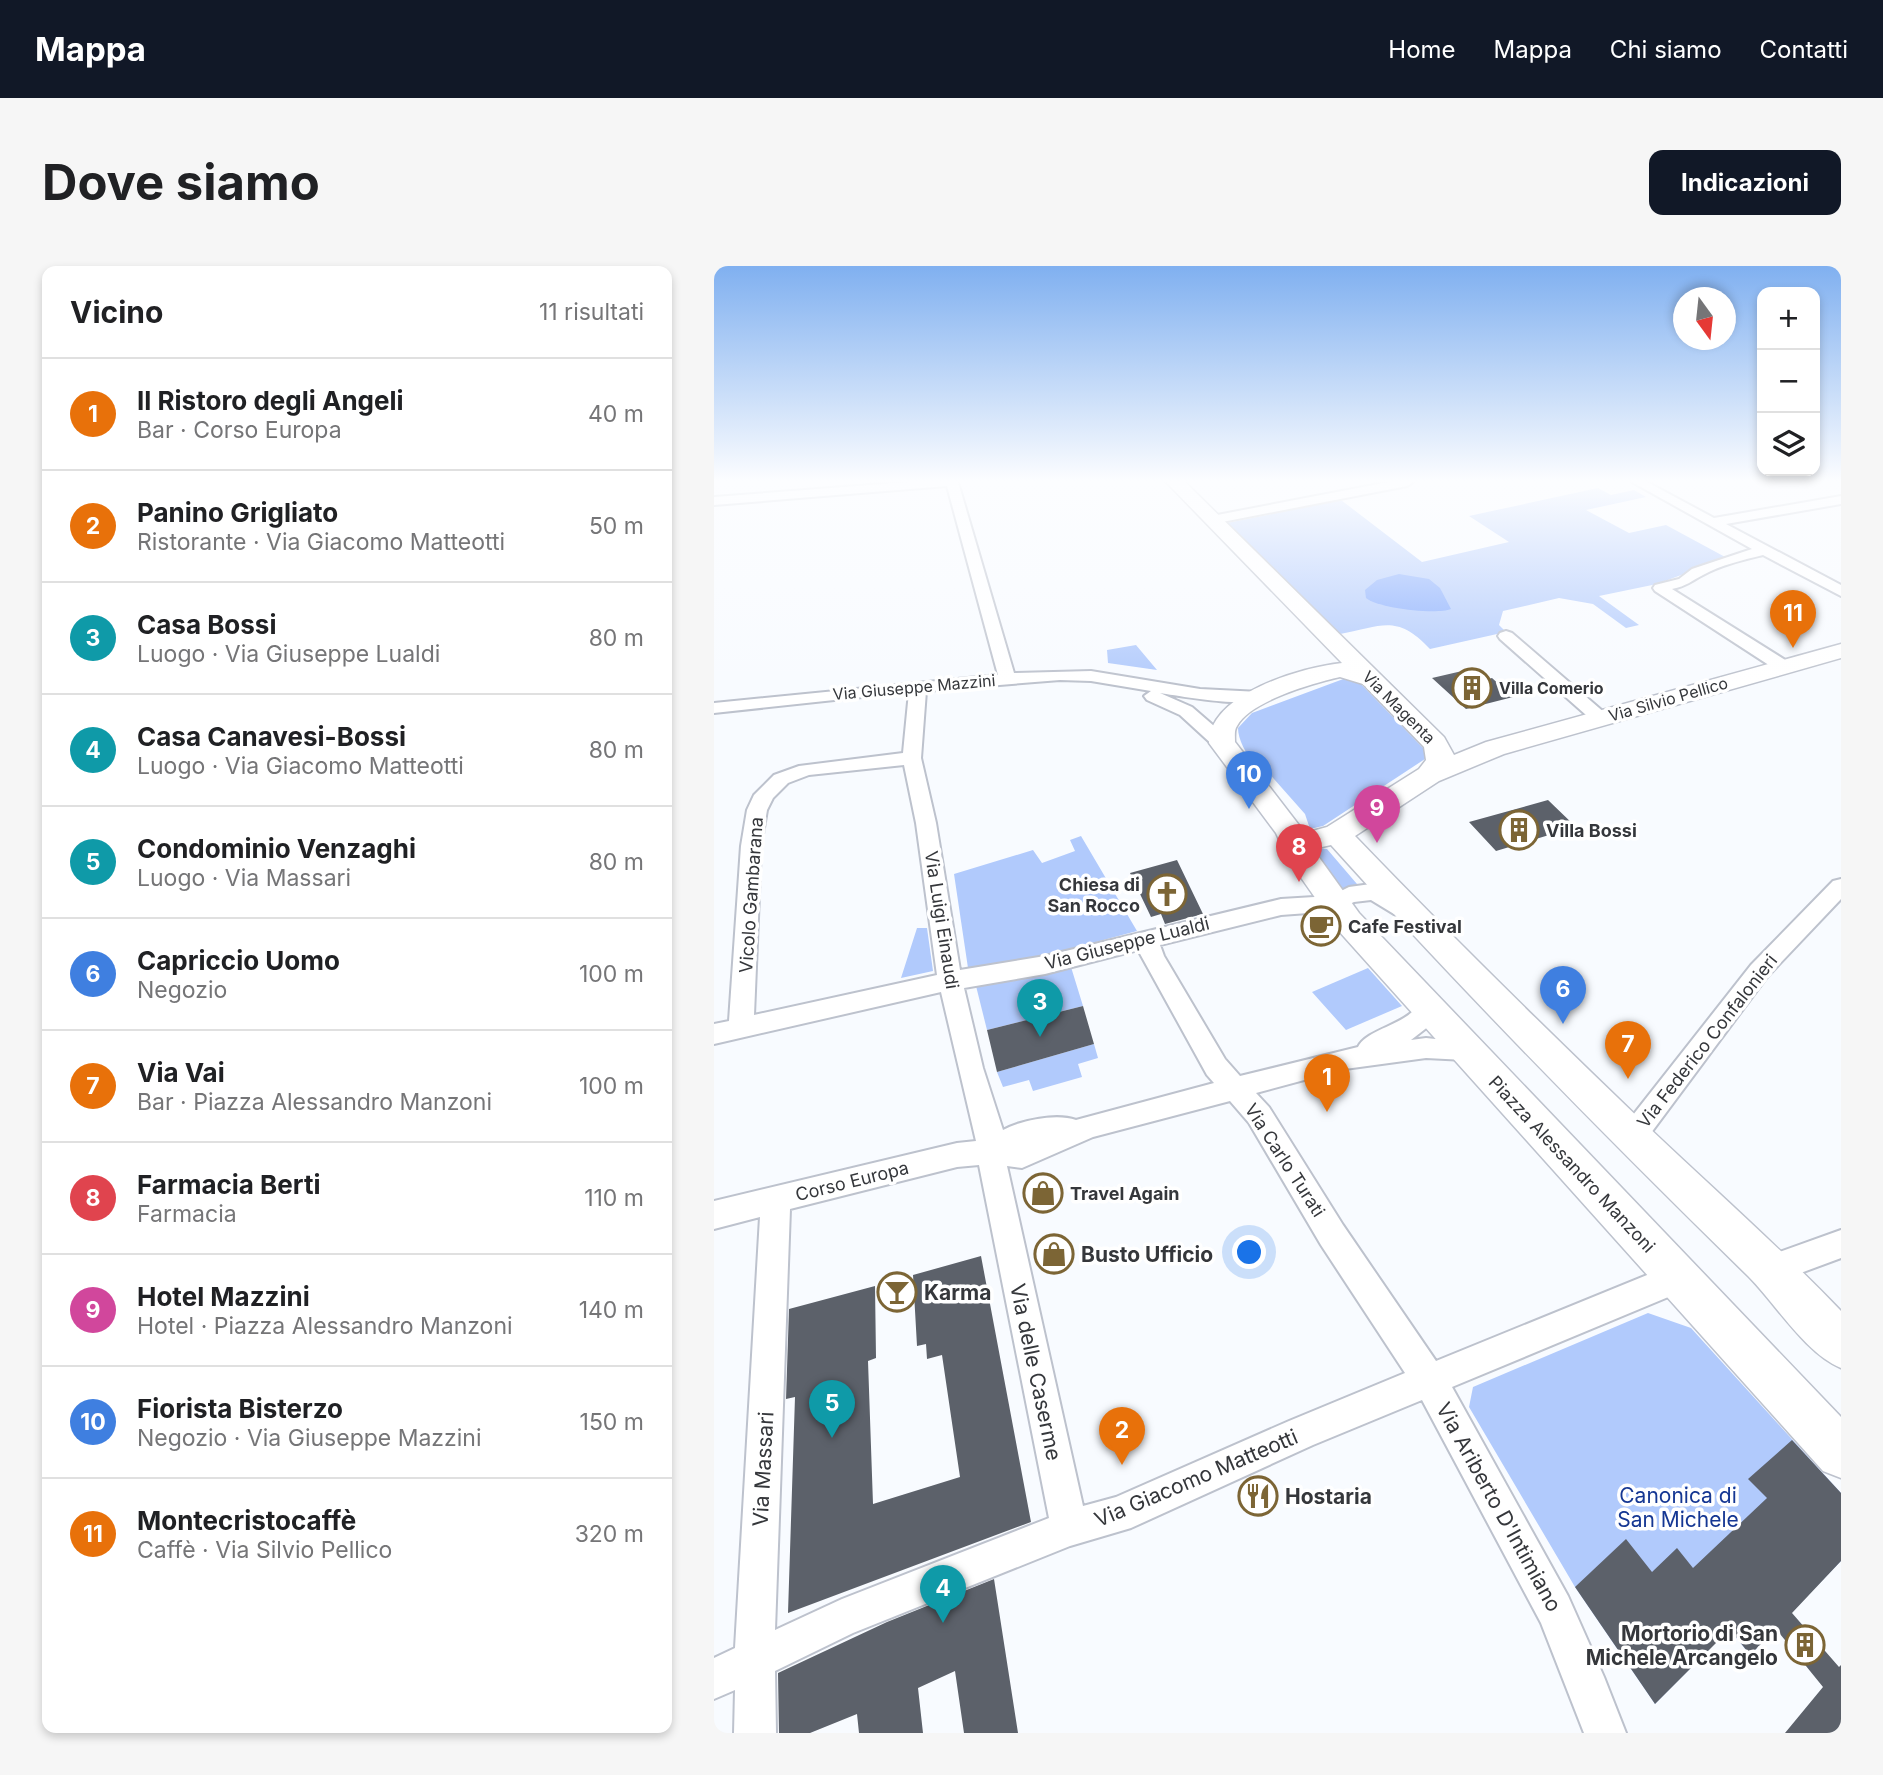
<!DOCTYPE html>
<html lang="it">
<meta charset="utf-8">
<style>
:root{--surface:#fff;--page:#f6f6f6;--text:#202124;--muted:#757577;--line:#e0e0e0;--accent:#111827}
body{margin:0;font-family:Inter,sans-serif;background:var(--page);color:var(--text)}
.controls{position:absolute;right:21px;top:21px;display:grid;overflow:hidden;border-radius:14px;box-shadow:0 4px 10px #0003}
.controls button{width:63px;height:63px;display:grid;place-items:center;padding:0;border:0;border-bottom:2px solid var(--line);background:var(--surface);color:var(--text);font:35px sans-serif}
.compass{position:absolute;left:959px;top:21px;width:63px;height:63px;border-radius:50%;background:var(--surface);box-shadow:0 4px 10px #0003;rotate:165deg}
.you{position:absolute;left:536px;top:987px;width:24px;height:24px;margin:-18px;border:5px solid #fff;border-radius:50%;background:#1a73e8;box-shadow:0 0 0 10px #1a73e833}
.badge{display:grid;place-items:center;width:46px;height:46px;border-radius:50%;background:var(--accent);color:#fff;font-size:23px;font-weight:700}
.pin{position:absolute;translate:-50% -58px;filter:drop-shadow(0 2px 4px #0008)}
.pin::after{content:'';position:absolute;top:37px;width:24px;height:21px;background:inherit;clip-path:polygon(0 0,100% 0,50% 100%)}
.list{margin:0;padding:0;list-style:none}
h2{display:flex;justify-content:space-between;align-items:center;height:91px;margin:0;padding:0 28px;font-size:30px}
h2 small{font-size:23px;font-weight:400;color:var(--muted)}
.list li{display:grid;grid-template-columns:46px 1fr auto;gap:21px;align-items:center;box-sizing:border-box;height:112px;padding:0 28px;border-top:2px solid var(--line)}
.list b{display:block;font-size:26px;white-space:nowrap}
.list p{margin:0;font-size:23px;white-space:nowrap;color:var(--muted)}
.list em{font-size:23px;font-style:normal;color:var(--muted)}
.icon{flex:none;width:38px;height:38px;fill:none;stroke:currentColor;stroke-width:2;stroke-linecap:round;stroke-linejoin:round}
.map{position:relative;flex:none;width:1127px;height:1467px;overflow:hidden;border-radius:14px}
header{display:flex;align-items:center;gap:42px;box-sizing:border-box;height:98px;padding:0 35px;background:var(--accent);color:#fff}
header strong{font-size:33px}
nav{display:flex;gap:38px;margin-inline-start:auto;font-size:24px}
.intro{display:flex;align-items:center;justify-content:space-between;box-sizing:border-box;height:168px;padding:0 42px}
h1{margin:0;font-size:49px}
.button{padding:18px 32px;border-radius:14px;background:var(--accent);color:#fff;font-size:24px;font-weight:700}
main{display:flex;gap:42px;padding:0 42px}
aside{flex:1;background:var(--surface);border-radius:14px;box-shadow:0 4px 10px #0003}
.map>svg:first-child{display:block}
.green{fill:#b1cafc}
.water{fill:#85abfd}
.building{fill:#5c616a}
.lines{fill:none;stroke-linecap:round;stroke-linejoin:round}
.street-casing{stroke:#bdc2cd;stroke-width:4}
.secondary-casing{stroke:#bdc2cd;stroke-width:3}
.street{fill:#fff;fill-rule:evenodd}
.secondary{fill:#fff;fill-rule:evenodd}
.labels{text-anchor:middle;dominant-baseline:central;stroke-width:7;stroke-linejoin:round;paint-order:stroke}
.far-street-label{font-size:16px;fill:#35373b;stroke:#fff}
.far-poi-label{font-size:16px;font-weight:bold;fill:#35373b;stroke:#fff;text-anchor:start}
.poi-label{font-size:18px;font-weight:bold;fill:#35373b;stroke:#fff;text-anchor:start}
.street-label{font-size:18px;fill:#35373b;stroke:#fff}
.near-poi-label{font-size:21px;font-weight:bold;fill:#35373b;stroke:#fff;text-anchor:start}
.near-street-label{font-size:21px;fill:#35373b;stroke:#fff}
.near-park-label{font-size:21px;fill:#153793;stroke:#fff}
</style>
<header>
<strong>Mappa</strong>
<nav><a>Home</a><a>Mappa</a><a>Chi siamo</a><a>Contatti</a></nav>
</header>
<div class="intro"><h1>Dove siamo</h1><a class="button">Indicazioni</a></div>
<main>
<aside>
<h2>Vicino<small>11 risultati</small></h2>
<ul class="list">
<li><span class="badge" style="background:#e8710a">1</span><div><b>Il Ristoro degli Angeli</b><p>Bar · Corso Europa</p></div><em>40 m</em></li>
<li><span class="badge" style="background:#e8710a">2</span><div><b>Panino Grigliato</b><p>Ristorante · Via Giacomo Matteotti</p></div><em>50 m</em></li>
<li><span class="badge" style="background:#0f9aa8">3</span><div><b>Casa Bossi</b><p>Luogo · Via Giuseppe Lualdi</p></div><em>80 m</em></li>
<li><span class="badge" style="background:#0f9aa8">4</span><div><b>Casa Canavesi-Bossi</b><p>Luogo · Via Giacomo Matteotti</p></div><em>80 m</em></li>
<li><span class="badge" style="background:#0f9aa8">5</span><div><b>Condominio Venzaghi</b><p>Luogo · Via Massari</p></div><em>80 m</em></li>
<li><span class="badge" style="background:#3f7fe0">6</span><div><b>Capriccio Uomo</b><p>Negozio</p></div><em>100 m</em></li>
<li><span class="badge" style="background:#e8710a">7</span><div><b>Via Vai</b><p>Bar · Piazza Alessandro Manzoni</p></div><em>100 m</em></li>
<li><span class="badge" style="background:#e0444e">8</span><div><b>Farmacia Berti</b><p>Farmacia</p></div><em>110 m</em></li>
<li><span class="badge" style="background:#d1479c">9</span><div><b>Hotel Mazzini</b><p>Hotel · Piazza Alessandro Manzoni</p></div><em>140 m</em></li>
<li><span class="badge" style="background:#3f7fe0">10</span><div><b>Fiorista Bisterzo</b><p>Negozio · Via Giuseppe Mazzini</p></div><em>150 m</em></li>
<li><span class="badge" style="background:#e8710a">11</span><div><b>Montecristocaffè</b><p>Caffè · Via Silvio Pellico</p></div><em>320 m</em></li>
</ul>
</aside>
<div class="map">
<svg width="1127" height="1467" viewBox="0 0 1127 1467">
<rect width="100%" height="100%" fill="#f8fbff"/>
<path class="green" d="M884,222l13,7 23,-5 12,7 -60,13 43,23 37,-8 61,33 -70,26 -58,12 40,29 -13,3 -33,-24 -34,-6 -56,13 -4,14 7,7 -76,17c-33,-35 -47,-23 -90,-15l-113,-111 114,-23 81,62 87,-20 -40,-26z
M422,379l21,25 -49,-7 -1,-13z
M632,412l11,2 68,70 3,7 -105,69 -13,3 -5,-15 -38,-43c-15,-5 -29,-28 -29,-43l14,-15z
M367,570l56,95 -101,27 -68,10 -14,-94 79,-24 9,13 33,-12 -5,-11z
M591,581l22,2 30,35 -17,6z
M203,662h10l6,43 -32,7z
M357,701l12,39 -96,24 -11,-44z
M654,702l34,38 -56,24 -34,-38z
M380,778l4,14 -20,6 4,13 -49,14 -4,-11 -26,7 -6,-15z
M934,1047l43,15 150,165v68l-91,94 -21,-26 -74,75 -80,-117 -106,-180 4,-20z"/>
<path class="water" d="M685,308l30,5 11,9 11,21c-15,6 -74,-1 -85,-11l-1,-8 12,-10z"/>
<path class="building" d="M761,402l13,11 4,-1 21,19 -47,12 -34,-31z
M834,534l28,27 -80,24 -27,-29z
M463,594l26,54 -38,10 -4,-10 -10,3 -21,-44z
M369,740l11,38 -97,28 -10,-42z
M267,990l50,266 -243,91 7,-216 -9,2 3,-90 86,-23 1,72 -8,3 5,143 87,-27 -18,-122 -15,4 -1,-15 -9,2 -4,-71z
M1078,1174l49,53v68l-49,52 47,54 2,-2v68h-56l38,-46 -47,-58 -26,26 -20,-26 -75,75 -80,-117 51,-48 26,33 25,-24 16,20 74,-70 -19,-19z
M280,1313l24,154h-54l-9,-62 -37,17 5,45h-64l-2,-19 -47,19h-31l-1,-60 109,-51z"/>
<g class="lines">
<g class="street-casing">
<path id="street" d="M195,216h49l56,191 77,-2 109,18 60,3 9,5c-12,13 -90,-1 -109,-4l32,14 37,32 2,4 -2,4h-14l-35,-32 -33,-15 -3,-4 7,-5 -60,-10 -31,-1 -134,11 -5,67 15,65 24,147 85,-14 236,-57 50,-3 18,-9 22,-3 20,6 19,12 3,6 -3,6 -8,2 -8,-2 -23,-14 -17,2 -19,9 -54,4 -121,30 4,11 61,103 15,17 118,-29c8,-16 39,-21 54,-35l-2,-8 3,-7 9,-2 9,2 5,15 -7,14 -18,14 15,-2 48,5 4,7 -4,7 -9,3 -39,-2 -81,11 -89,24 13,14 74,118 93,136 243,-99 11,4 4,11 -4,11 -238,99 116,209 36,81 22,56h-42l-43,-110 -119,-223 -109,45 -182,83 -61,18 -217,87 -78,38 1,62h-42l1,-43 -21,9v-41l21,-10 25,-431 -46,12v-28l243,-58 19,-2 -35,-149 -227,52v-20l15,-3 12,-175 6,-36 7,-15 20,-20 25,-9 104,-13 6,-61 -195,21v-10l284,-28 -51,-189 -233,19v-8zM190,499l12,58 21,152 -183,40 7,-169 6,-36 6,-12 15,-15 21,-8zM424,684l69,125 7,8 -138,37c-19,-7 -55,0 -73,10l-20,-62 -19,-80 81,-14zM516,835l19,22 72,122 84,128 -116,48 -173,76 -33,9 -76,-340 15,2 71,-31zM265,899l70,353 -207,81 -67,31 15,-421 167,-42z
M675,216h24l-6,4 -195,38 -7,-4 7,-4z
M918,216h15l67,36 127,-22v8l-115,20 115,61v11l-78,-41c-20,5 -42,10 -60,20 -12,6 -16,11 -31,14l118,74 2,4 -2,4h-12l-123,-80 -2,-3 2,-3 24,-6 13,-10 60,-20z
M792,365l6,2 94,81 3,4 -3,4h-12l-94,-83 -2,-3 2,-3z
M1127,613v20l-74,78 -125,168 -10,4 -10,-4 -4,-8 4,-8 129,-164 82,-84z
M1127,964v28l-70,26 -11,-5 -4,-10 4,-10z"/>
</g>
<g class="secondary-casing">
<path id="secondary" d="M452,216h19l259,255 10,18 32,-13 355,-98v14l-337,96 -65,27 -84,55c94,98 192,194 290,288 66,63 134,122 196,187v57c-36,-15 -65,-64 -93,-92 -143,-140 -283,-282 -417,-431l-18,4 46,64 482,504v61l-18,-7 -486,-542 -49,-70 -12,-26 -67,-90c0,-49 93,-76 133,-80zM626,411l23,7 61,63 2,13 -7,9 -92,58 -22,6 -70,-91c0,-5 -1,-12 2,-16 13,-25 77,-43 103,-49z"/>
</g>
<use href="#street" class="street"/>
<use href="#secondary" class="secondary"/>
</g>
<linearGradient id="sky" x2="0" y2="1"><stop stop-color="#80b0f0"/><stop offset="0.51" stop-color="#fcfdff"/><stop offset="1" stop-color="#fcfdff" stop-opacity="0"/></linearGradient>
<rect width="1127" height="421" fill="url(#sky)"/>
<defs>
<g id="building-ring" transform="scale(2.0125)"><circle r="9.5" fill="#fff" stroke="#7c6535" stroke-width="1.5"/><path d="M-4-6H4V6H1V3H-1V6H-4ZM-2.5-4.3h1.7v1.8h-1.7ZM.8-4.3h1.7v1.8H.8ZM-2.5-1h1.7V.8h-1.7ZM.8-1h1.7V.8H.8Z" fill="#7c6535"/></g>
<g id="church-ring" transform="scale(2.0125)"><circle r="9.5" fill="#fff" stroke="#7c6535" stroke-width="1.5"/><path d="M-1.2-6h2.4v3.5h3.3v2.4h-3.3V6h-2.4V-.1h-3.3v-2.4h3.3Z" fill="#7c6535"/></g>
<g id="cafe-ring" transform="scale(2.0125)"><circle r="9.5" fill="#fff" stroke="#7c6535" stroke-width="1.5"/><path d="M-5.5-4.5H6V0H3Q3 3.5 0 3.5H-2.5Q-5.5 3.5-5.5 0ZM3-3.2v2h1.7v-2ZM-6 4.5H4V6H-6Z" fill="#7c6535"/></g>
<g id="shop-ring" transform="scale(2.0125)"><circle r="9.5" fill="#fff" stroke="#7c6535" stroke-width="1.5"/><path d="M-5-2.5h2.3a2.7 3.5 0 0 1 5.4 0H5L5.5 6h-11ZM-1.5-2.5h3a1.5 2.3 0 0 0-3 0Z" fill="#7c6535"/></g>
<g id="bar-ring" transform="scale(2.0125)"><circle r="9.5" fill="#fff" stroke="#7c6535" stroke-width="1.5"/><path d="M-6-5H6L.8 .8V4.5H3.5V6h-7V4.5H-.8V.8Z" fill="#7c6535"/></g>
<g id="restaurant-ring" transform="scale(2.0125)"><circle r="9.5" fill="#fff" stroke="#7c6535" stroke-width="1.5"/><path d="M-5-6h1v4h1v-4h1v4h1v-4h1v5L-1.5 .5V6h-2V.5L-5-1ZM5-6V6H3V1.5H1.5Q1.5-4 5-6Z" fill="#7c6535"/></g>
</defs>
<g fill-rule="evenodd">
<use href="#building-ring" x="758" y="422"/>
<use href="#building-ring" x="805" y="564"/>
<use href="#church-ring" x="453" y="628"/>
<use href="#cafe-ring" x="607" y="660"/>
<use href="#shop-ring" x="329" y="927"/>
<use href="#shop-ring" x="340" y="988"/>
<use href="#bar-ring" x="183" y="1026"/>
<use href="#restaurant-ring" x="544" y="1230"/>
<use href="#building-ring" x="1091" y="1379"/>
</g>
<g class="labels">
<g class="far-street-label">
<text transform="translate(200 421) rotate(-5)">Via Giuseppe Mazzini</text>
<text transform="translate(954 433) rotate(-16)">Via Silvio Pellico</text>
<text transform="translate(685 441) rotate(45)">Via Magenta</text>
</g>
<g class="far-poi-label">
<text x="785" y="422">Villa Comerio</text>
</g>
<g class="poi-label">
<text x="832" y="564">Villa Bossi</text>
<text x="426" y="618" text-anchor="end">Chiesa di<tspan x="426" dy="21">San Rocco</tspan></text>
<text x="634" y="660">Cafe Festival</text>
<text x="356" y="927">Travel Again</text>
</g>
<g class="street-label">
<text transform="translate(37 629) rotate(-86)">Vicolo Gambarana</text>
<text transform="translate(228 654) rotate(81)">Via Luigi Einaudi</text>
<text transform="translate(413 677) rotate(-14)">Via Giuseppe Lualdi</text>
<text transform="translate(993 775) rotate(-52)">Via Federico Confalonieri</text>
<text transform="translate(571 894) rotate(57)">Via Carlo Turati</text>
<text transform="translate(858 898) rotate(47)">Piazza Alessandro Manzoni</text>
<text transform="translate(138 915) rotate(-14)">Corso Europa</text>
</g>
<g class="near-poi-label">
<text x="367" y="988">Busto Ufficio</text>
<text x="210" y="1026">Karma</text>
<text x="571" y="1230">Hostaria</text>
<text x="1064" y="1367" text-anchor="end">Mortorio di San<tspan x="1064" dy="24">Michele Arcangelo</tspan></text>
</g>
<g class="near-street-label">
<text transform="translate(322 1106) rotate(78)">Via delle Caserme</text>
<text transform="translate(49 1203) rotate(-87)">Via Massari</text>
<text transform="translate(482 1212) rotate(-23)">Via Giacomo Matteotti</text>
<text transform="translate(785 1241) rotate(61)">Via Ariberto D'Intimiano</text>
</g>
<g class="near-park-label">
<text x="964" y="1229">Canonica di<tspan x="964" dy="24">San Michele</tspan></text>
</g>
</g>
</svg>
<div class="controls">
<button>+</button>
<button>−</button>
<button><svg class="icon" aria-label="layers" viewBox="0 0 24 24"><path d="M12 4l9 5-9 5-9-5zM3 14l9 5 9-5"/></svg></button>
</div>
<svg class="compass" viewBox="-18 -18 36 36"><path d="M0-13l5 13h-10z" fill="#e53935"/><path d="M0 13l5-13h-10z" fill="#757577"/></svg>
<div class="you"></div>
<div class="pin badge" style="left:613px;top:846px;background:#e8710a">1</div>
<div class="pin badge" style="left:408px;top:1199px;background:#e8710a">2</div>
<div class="pin badge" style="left:326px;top:771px;background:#0f9aa8">3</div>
<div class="pin badge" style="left:229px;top:1357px;background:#0f9aa8">4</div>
<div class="pin badge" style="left:118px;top:1172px;background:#0f9aa8">5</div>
<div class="pin badge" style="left:849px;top:758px;background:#3f7fe0">6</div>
<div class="pin badge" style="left:914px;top:813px;background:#e8710a">7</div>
<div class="pin badge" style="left:585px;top:616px;background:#e0444e">8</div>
<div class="pin badge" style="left:663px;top:577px;background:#d1479c">9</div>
<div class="pin badge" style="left:535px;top:543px;background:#3f7fe0">10</div>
<div class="pin badge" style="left:1079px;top:382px;background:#e8710a">11</div>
</div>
</main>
